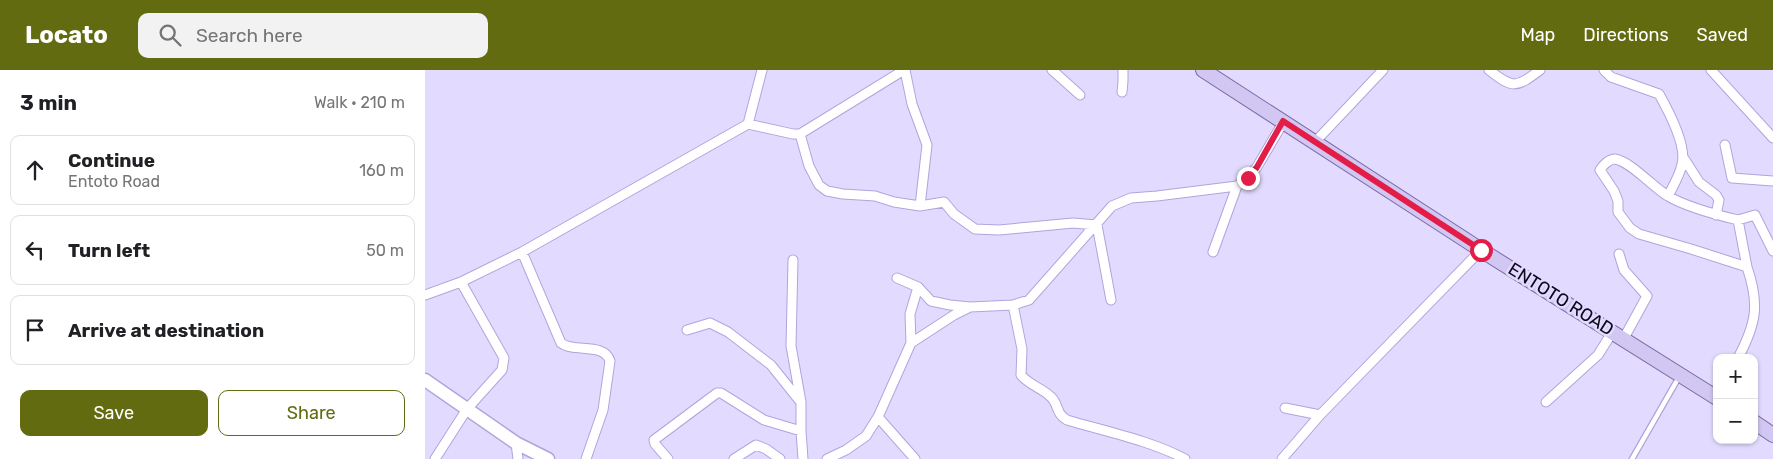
<!DOCTYPE html>
<meta charset="utf-8">
<style>
:root{--surface:#fff;--page:#f2f2f2;--text:#202124;--muted:#757577;--line:#e0e0e0;--accent:#626b0f}
body{margin:0;font-family:Rubik,sans-serif;background:var(--page);color:var(--text)}
.controls{position:absolute;right:15px;bottom:15px;display:grid;overflow:hidden;border-radius:10px;box-shadow:0 1px 4px #0004}
.controls button{width:45px;height:45px;display:grid;place-items:center;padding:0;border:0;border-bottom:1px solid var(--line);background:var(--surface);color:var(--text);font:25px sans-serif}
.stop{position:absolute;width:15px;height:15px;margin:-11px;border:4px solid #e11d48;border-radius:50%;background:#fff}
.stop.end{background:#e11d48;border-color:#fff;box-shadow:0 1px 5px #0008}
.list{margin:0;padding:0;list-style:none}
h2{display:flex;justify-content:space-between;align-items:center;height:65px;margin:0;padding:0 20px;font-size:21px}
h2 small{font-size:16px;font-weight:400;color:var(--muted)}
.list li{display:grid;grid-template-columns:32px 1fr auto;gap:15px;align-items:center;box-sizing:border-box;height:70px;margin:0 10px 10px;padding:0 10px;border:1px solid var(--line);border-radius:10px}
.list b{display:block;font-size:19px;white-space:nowrap}
.list p{margin:0;font-size:16px;white-space:nowrap;color:var(--muted)}
.list em{font-size:16px;font-style:normal;color:var(--muted)}
.actions{display:flex;gap:10px;padding:15px 20px}
.actions a{flex:1;padding:11px 0;border:1px solid var(--accent);border-radius:10px;text-align:center;font-size:18px;color:var(--accent)}
.actions .main{background:var(--accent);color:#fff}
.icon{flex:none;width:28px;height:28px;fill:none;stroke:currentColor;stroke-width:2;stroke-linecap:round;stroke-linejoin:round}
.map{position:relative;flex:none;width:1348px;height:389px;overflow:hidden}
header{display:flex;align-items:center;gap:30px;box-sizing:border-box;height:70px;padding:0 25px;background:var(--accent);color:#fff}
header strong{font-size:24px}
nav{display:flex;gap:28px;margin-inline-start:auto;font-size:18px}
.search{width:350px;height:45px;background:var(--page);display:flex;align-items:center;gap:12px;box-sizing:border-box;padding:0 18px;border-radius:10px;color:var(--muted);font-size:19px}
main{display:flex}
aside{flex:1;background:var(--surface)}
.map>svg:first-child{display:block}
.lines{fill:none;stroke-linecap:round;stroke-linejoin:round}
.lane-casing{stroke:#b1a4dc;stroke-width:7}
.street-casing{stroke:#b1a4dc;stroke-width:11}
.secondary-casing{stroke:#b1a4dc;stroke-width:15}
.primary-casing{stroke:#796ba2;stroke-width:16}
.lane{stroke:#fff;stroke-width:4.5}
.street{stroke:#fff;stroke-width:9}
.secondary{stroke:#fff;stroke-width:12}
.primary{stroke:#d1c7f2;stroke-width:14}
.route{stroke:#e11d48;stroke-width:6}
.labels{text-anchor:middle;dominant-baseline:central;stroke-width:5;stroke-linejoin:round;paint-order:stroke}
.street-label{font-size:18px;fill:#0e081b;stroke:#e3dbff}
</style>
<header>
<strong>Locato</strong>
<div class="search"><svg class="icon" aria-label="search" viewBox="0 0 24 24"><circle cx="10" cy="10" r="6"/><path d="M15 15l6 6"/></svg>Search here</div>
<nav><a>Map</a><a>Directions</a><a>Saved</a></nav>
</header>
<main>
<aside>
<h2>3 min<small>Walk · 210 m</small></h2>
<ul class="list">
<li><svg class="icon" aria-label="ahead" viewBox="0 0 24 24"><path d="M12 20V5M6 11l6-6 6 6"/></svg><div><b>Continue</b><p>Entoto Road</p></div><em>160 m</em></li>
<li><svg class="icon" aria-label="left" viewBox="0 0 24 24"><path d="M17 20v-9H6M10 6l-5 5 5 5"/></svg><div><b>Turn left</b></div><em>50 m</em></li>
<li><svg class="icon" aria-label="arrive" viewBox="0 0 24 24"><path d="M6 21V4h12l-3 4 3 4H6"/></svg><div><b>Arrive at destination</b></div></li>
</ul>
<div class="actions"><a class="main">Save</a><a>Share</a></div>
</aside>
<div class="map">
<svg width="1348" height="389" viewBox="0 0 1348 389">
<rect width="100%" height="100%" fill="#e3dbff"/>
<g class="lines">
<g class="lane-casing">
<path id="lane" d="M1207,389l47,-82"/>
</g>
<g class="street-casing">
<path id="street" d="M480,0l7,34 15,41 -7,61
M627,0l28,25
M1064,0c24,19 27,18 51,0
M1179,0l7,7 48,17c9,16 28,51 23,70 -2,11 -9,22 -14,32
M1286,0l62,68
M697,22l1,-11v-11
M323,54l45,10h7l104,-64
M375,64l9,32 10,19 8,6 16,3 32,2 19,6 26,4 24,-4 10,12 21,15 24,1 74,-7 24,2 14,75
M890,72l68,-72
M1300,75l7,33 41,3
M1258,87l16,25 17,13 3,5 -3,15
M1313,150l17,-5 18,36
M97,182l39,91c13,10 43,-1 49,18l-7,49 -17,49
M788,182l24,-66
M1194,184l5,16 23,26 -23,42
M368,190l-2,86 10,56v29l2,28
M472,208l21,9 13,14 19,4 20,2
M0,225l36,-13 61,-30 226,-128 14,-54
M588,235l9,44 -1,26c8,10 21,13 30,22 8,7 4,16 16,23 37,11 85,21 118,39
M262,260l23,-7 18,9 43,33 28,35
M486,273l-1,-29 8,-27
M1313,288c18,-34 22,-53 9,-91l-56,-18 -52,-15 -9,-6 -12,-16v-11l-4,-10 -14,-21c3,-5 9,-11 15,-11 15,2 39,29 53,37 18,11 49,19 70,24l9,47
M1121,332l52,-47 15,-24
M860,338l35,7
M453,347l37,42
M91,373l2,16
M10,389l32,-50 35,-39 2,-12 -43,-76
M243,389l-13,-15 -1,-4 63,-47h4l43,27 37,11
M309,389l22,-14 10,4 14,10
M402,389l19,-9 20,-14 12,-19 33,-74 43,-28 16,-8 43,-2 16,-5 83,-94 19,-8 26,-2 80,-10 11,-8 9,-11 27,-46
M857,389l38,-44 161,-165"/>
</g>
<g class="secondary-casing">
<path id="secondary" d="M0,310l91,63 32,16"/>
</g>
<g class="primary-casing">
<path id="primary" d="M778,0l278,180 236,148
M1329,352l19,13"/>
</g>
<use href="#lane" class="lane"/>
<use href="#street" class="street"/>
<use href="#secondary" class="secondary"/>
<use href="#primary" class="primary"/>
</g>
<g class="lines">
<path class="route" d="M823,108l9,-11 26,-46 198,129"/>
</g>
<g class="labels">
<g class="street-label">
<text transform="translate(1136 229) rotate(32)">ENTOTO ROAD</text>
</g>
</g>
</svg>
<div class="controls">
<button>+</button>
<button>−</button>
</div>
<div class="stop" style="left:1056px;top:180px"></div>
<div class="stop end" style="left:823px;top:108px"></div>
</div>
</main>
